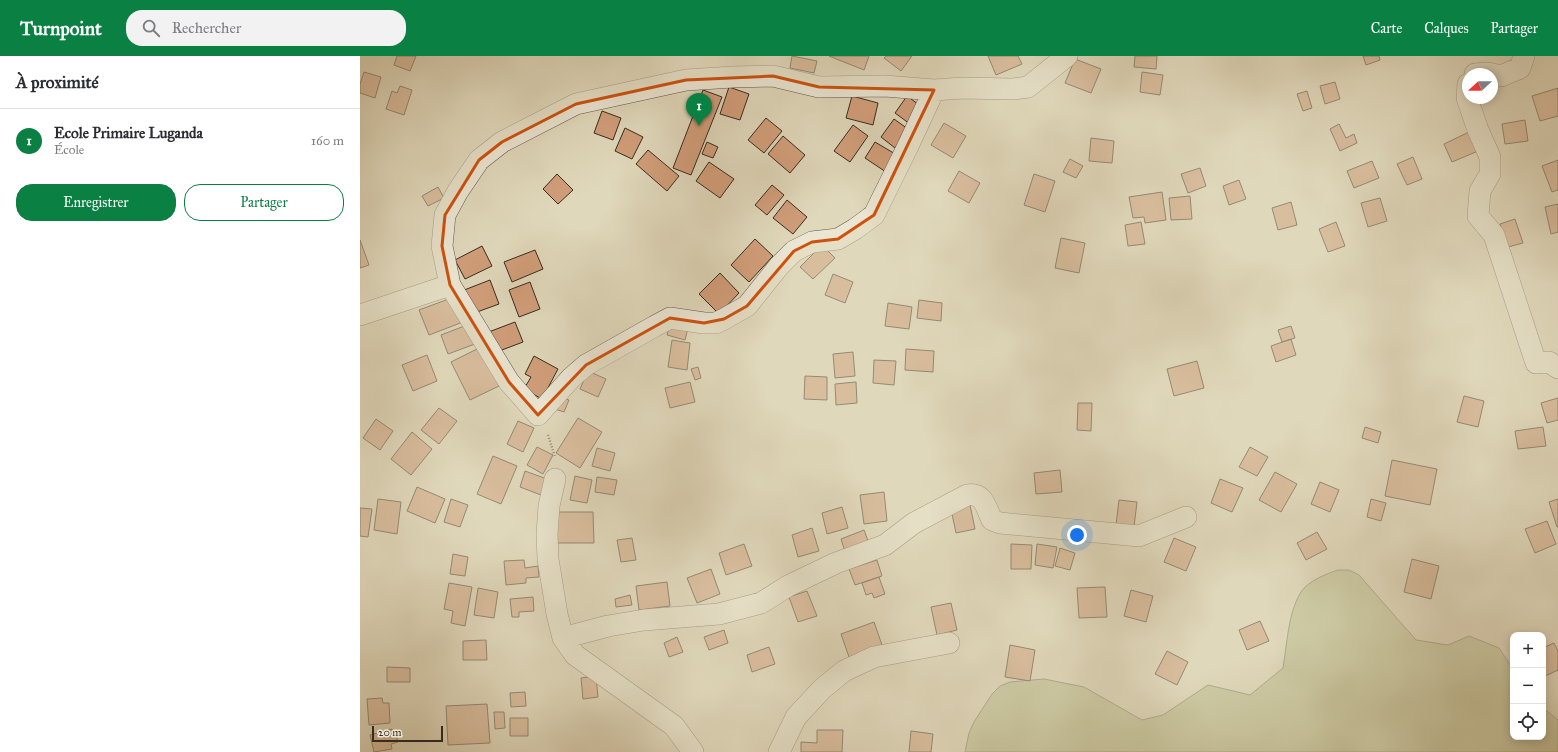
<!DOCTYPE html>
<html lang="fr">
<meta charset="utf-8">
<style>
:root{--surface:#fff;--page:#f2f2f3;--text:#2b2b33;--muted:#7c7c81;--line:#e1e1e2;--accent:#0b8043}
body{margin:0;font-family:"IM FELL Great Primer",serif;background:var(--page);color:var(--text)}
.controls{position:absolute;right:12px;bottom:12px;display:grid;overflow:hidden;border-radius:8px;box-shadow:0 2px 10px #0003}
.controls button{width:36px;height:36px;display:grid;place-items:center;padding:0;border:0;border-bottom:1px solid var(--line);background:var(--surface);color:var(--text);font:20px sans-serif}
.compass{position:absolute;left:1102px;top:12px;width:36px;height:36px;border-radius:50%;background:var(--surface);box-shadow:0 2px 10px #0003;rotate:249deg}
.scale{position:absolute;left:12px;bottom:10px;width:71px;box-sizing:border-box;padding-left:4px;border:2px solid #392a20;border-top:0;font-size:11px;line-height:14px;white-space:nowrap;color:#392a20;-webkit-text-stroke:3px #ebe6d3;paint-order:stroke}
.you{position:absolute;left:717px;top:479px;width:14px;height:14px;margin:-10px;border:3px solid #fff;border-radius:50%;background:#1a73e8;box-shadow:0 0 0 6px #1a73e833}
.badge{display:grid;place-items:center;width:26px;height:26px;border-radius:50%;background:var(--accent);color:#fff;font-size:13px;font-weight:700}
.pin{position:absolute;translate:-50% -33px;filter:drop-shadow(0 1px 2px #0008)}
.pin::after{content:'';position:absolute;top:21px;width:14px;height:12px;background:inherit;clip-path:polygon(0 0,100% 0,50% 100%)}
.list{margin:0;padding:0;list-style:none}
h2{display:flex;justify-content:space-between;align-items:center;height:52px;margin:0;padding:0 16px;font-size:17px}
h2 small{font-size:13px;font-weight:400;color:var(--muted)}
.list li{display:grid;grid-template-columns:26px 1fr auto;gap:12px;align-items:center;box-sizing:border-box;height:64px;padding:0 16px;border-top:1px solid var(--line)}
.list b{display:block;font-size:15px;white-space:nowrap}
.list p{margin:0;font-size:13px;white-space:nowrap;color:var(--muted)}
.list em{font-size:13px;font-style:normal;color:var(--muted)}
.actions{display:flex;gap:8px;padding:12px 16px}
.actions a{flex:1;padding:9px 0;border:1px solid var(--accent);border-radius:16px;text-align:center;font-size:14px;color:var(--accent)}
.actions .main{background:var(--accent);color:#fff}
.icon{flex:none;width:22px;height:22px;fill:none;stroke:currentColor;stroke-width:2;stroke-linecap:round;stroke-linejoin:round}
.map{position:relative;flex:none;width:1198px;height:696px;overflow:hidden}
header{display:flex;align-items:center;gap:24px;box-sizing:border-box;height:56px;padding:0 20px;background:var(--accent);color:#fff}
header strong{font-size:19px}
nav{display:flex;gap:22px;margin-inline-start:auto;font-size:14px}
.search{width:280px;height:36px;background:var(--page);display:flex;align-items:center;gap:10px;box-sizing:border-box;padding:0 14px;border-radius:16px;color:var(--muted);font-size:15px}
main{display:flex}
aside{flex:1;background:var(--surface)}
.map>svg:first-child{display:block}
.green{fill:#b8bd8c;stroke:#787456}
.building{fill:#d19e7a;stroke:#392a20}
.lines{fill:none;stroke-linecap:round;stroke-linejoin:round}
.street-casing{stroke:#635647;stroke-width:22}
.path{stroke:#392a20;stroke-width:2.5;stroke-dasharray:1 2;stroke-linecap:butt}
.street{stroke:#ebe6d3;stroke-width:21}
.marked{fill:none;stroke:#ce520f;stroke-width:3;stroke-linejoin:round}
</style>
<header>
<strong>Turnpoint</strong>
<div class="search"><svg class="icon" aria-label="search" viewBox="0 0 24 24"><circle cx="10" cy="10" r="6"/><path d="M15 15l6 6"/></svg>Rechercher</div>
<nav><a>Carte</a><a>Calques</a><a>Partager</a></nav>
</header>
<main>
<aside>
<h2>À proximité<small></small></h2>
<ul class="list">
<li><span class="badge">1</span><div><b>Ecole Primaire Luganda</b><p>École</p></div><em>160 m</em></li>
</ul>
<div class="actions"><a class="main">Enregistrer</a><a>Partager</a></div>
</aside>
<div class="map">
<svg width="1198" height="696" viewBox="0 0 1198 696">
<rect width="100%" height="100%" fill="#e0d8bb"/>
<filter id="stains"><feTurbulence type="fractalNoise" baseFrequency=".005" numOctaves="4"/><feColorMatrix values="0 0 0 0 .2 0 0 0 0 .09 0 0 0 0 .02 0 0 0 .5 -.17"/></filter>
<radialGradient id="worn" r=".72"><stop offset=".6" stop-color="#630" stop-opacity="0"/><stop offset="1" stop-color="#630" stop-opacity=".3"/></radialGradient>
<path class="green" d="M978,514h11l10,5 57,65 32,5 21,-9 30,12 14,21v68h30v-29l15,12v32h-593l4,-19 5,-11 18,-28 8,-8 10,-4 34,-3 40,8 58,33 21,-5 45,-30 42,10 33,-27c4,-23 5,-56 18,-76 7,-11 25,-18 37,-22z"/>
<path class="building" d="M37,0h19l-6,15 -16,-6z
M432,0l25,5 -3,12 -24,-5z
M469,0h40l-5,14z
M526,0h26l-11,15 -17,-13z
M628,0h30l4,8 -26,11z
M775,0h22l-1,13 -22,-2z
M1003,0h16l1,4 -14,5z
M715,3l26,10 -10,24 -26,-10z
M4,16l17,5 -6,21 -15,-5v-9z
M782,16l21,3 -3,20 -20,-3z
M975,26l5,17 -15,5 -5,-18z
M40,30l12,4 -8,25 -18,-6 6,-18 5,2z
M369,31l20,7 -9,26 -20,-6z
M1198,32v28l-18,5 -8,-25z
M343,34l19,7 -31,78 -18,-7z
M947,35l5,17 -9,3 -6,-17z
M492,40l26,7 -5,22 -27,-7z
M547,40l15,11 -12,17 -15,-11z
M242,55l19,7 -8,22 -19,-7z
M406,62l16,13 -18,22 -16,-13z
M534,63l14,10 -13,19 -14,-11z
M1165,64l3,21 -23,3 -3,-20z
M584,67l22,13 -13,22 -22,-13z
M979,68l7,14 8,-4 3,9 -17,8 -10,-22z
M493,69l15,11 -18,26 -16,-11z
M265,72l18,9 -11,22 -17,-8z
M1109,76l9,19 -26,11 -8,-18z
M423,80l22,19 -15,18 -22,-19z
M731,82l23,3 -2,22 -23,-2z
M347,86l11,5 -5,11 -11,-4z
M515,86l22,13 -11,17 -21,-14z
M288,94l31,26 -12,15 -31,-27z
M1053,101l9,22 -15,6 -10,-21z
M710,103l13,7 -7,12 -13,-6z
M1198,104v30l-6,2 -10,-26z
M1012,105l7,17 -25,10 -7,-17z
M349,106l25,17 -14,19 -24,-17z
M840,112l6,18 -18,7 -7,-19z
M599,115l21,12 -11,20 -21,-12z
M197,118l16,16 -15,14 -15,-15z
M674,118l21,7 -10,31 -21,-7z
M879,124l7,19 -17,6 -6,-19z
M412,129l12,10 -17,20 -12,-10z
M78,131l6,11 -16,8 -6,-10z
M802,136l4,28 -21,3 -1,-6 -11,1 -4,-21z
M830,140l2,23 -21,1 -2,-22z
M1020,142l7,23 -19,6 -7,-24z
M427,144l20,17 -14,17 -20,-16z
M931,146l6,23 -19,5 -6,-22z
M1198,148v28l-7,2 -6,-27z
M1155,163l8,24 -15,4 -8,-23z
M781,166l4,22 -17,2 -3,-21z
M976,166l9,24 -17,6 -9,-23z
M701,182l24,5 -6,30 -24,-5z
M395,183l18,17 -24,26 -18,-17z
M0,184l9,25 -9,3z
M462,189l13,13 -22,21 -13,-12z
M122,190l10,20 -27,13 -10,-19z
M175,194l8,19 -31,13 -8,-20z
M360,217l19,20 -20,21 -20,-20z
M473,218l20,8 -8,21 -20,-8z
M130,224l9,24 -22,8 -18,-20z
M170,226l10,27 -21,8 -10,-27z
M94,241l9,25 -34,13 -10,-25z
M559,244l23,3 -1,18 -24,-3z
M528,247l24,4 -3,22 -24,-3z
M155,266l8,20 -29,11 -8,-20z
M310,268l18,4 -3,12 -18,-5z
M107,269l8,19 -27,10 -7,-19z
M931,270l4,12 -13,4 -4,-12z
M931,283l5,16 -20,7 -5,-16z
M312,284l18,3 -3,27 -19,-3z
M121,291l18,39 -29,14 -19,-38z
M546,293l28,2 -1,21 -28,-2z
M493,296l2,24 -20,2 -2,-24z
M67,299l10,26 -24,10 -11,-26z
M174,300l24,13 -16,30 -18,-10 7,-12 -6,-3z
M514,304l22,1 -2,24 -21,-2z
M837,305l7,27 -30,8 -7,-27z
M338,311l3,11 -6,2 -4,-11z
M228,315l18,8 -8,18 -18,-8z
M445,320l22,1v23l-23,-1z
M330,326l5,20 -25,6 -5,-20z
M496,326l1,21 -21,2 -1,-21z
M1104,340l20,5 -6,26 -21,-5z
M200,341l9,3 -5,12 -9,-3z
M1198,342v22l-11,3 -6,-20z
M718,347h14l-1,28 -14,-1z
M79,352l18,13 -18,23 -18,-14z
M218,362l24,14 -22,36 -24,-15z
M16,363l17,12 -13,19 -17,-12z
M158,365l16,7 -11,24 -16,-8z
M1005,371l16,5 -3,11 -16,-5z
M1183,371l3,19 -28,3 -3,-18z
M52,376l20,17 -21,26 -20,-16z
M177,391l16,8 -10,19 -16,-9z
M890,391l18,10 -11,19 -18,-9z
M237,392l18,5 -5,18 -18,-5z
M133,400l24,10 -16,38 -24,-10z
M1032,404l45,9 -7,36 -45,-9z
M700,414l2,22 -26,2 -2,-21z
M165,415l22,8 -6,16 -21,-8z
M915,416l22,12 -16,28 -22,-12z
M215,420l17,4 -5,23 -17,-3z
M237,421l20,3 -3,15 -19,-3z
M860,423l23,9 -11,24 -21,-9z
M960,426l19,8 -9,22 -19,-8z
M57,431l28,12 -10,24 -28,-12z
M524,436l3,29 -23,3 -4,-29z
M18,443l23,3 -4,32 -23,-4z
M91,443l17,6 -8,22 -16,-5z
M1011,443l15,4 -5,18 -14,-4z
M1198,443v28h-1l-8,-25z
M759,444l18,2 -3,25 -18,-2z
M610,449l5,24 -19,4 -5,-24z
M482,451l6,21 -21,6 -5,-21z
M0,452l12,1 -4,28 -8,-1z
M194,456h39l1,31h-40z
M1187,465l9,23 -21,9 -10,-24z
M452,472l7,23 -21,6 -6,-22z
M504,474l6,16 -24,9 -5,-16z
M957,476l10,17 -21,11 -9,-17z
M272,482l4,22 -15,2 -4,-22z
M814,482l22,9 -10,24 -22,-9z
M384,488l8,22 -26,9 -7,-22z
M651,488l21,1 -1,24h-20z
M677,488l20,3 -4,21 -18,-3z
M700,492l15,5 -5,17 -15,-4z
M93,498l15,3 -3,19 -15,-2z
M1052,503l27,7 -8,33 -27,-7z
M164,504l1,8 13,-2 1,11 -13,1v5l-20,2 -2,-24z
M517,504l5,16 -27,9 -6,-16z
M351,513l9,25 -23,9 -10,-25z
M519,521l6,17 -11,4 -2,-5 -6,2 -4,-12z
M307,526l3,24 -31,4 -3,-24z
M89,527l23,4 -7,39 -14,-3 2,-12 -9,-2z
M745,531l2,30 -28,1 -2,-30z
M118,532l20,4 -4,26 -20,-3z
M771,534l22,6 -7,26 -22,-6z
M447,535l10,25 -19,6 -9,-25z
M270,539l2,10 -16,2 -1,-8z
M173,541l1,14 -15,1v5h-7l-2,-18z
M591,547l6,27 -20,5 -6,-28z
M900,565l9,20 -22,9 -8,-20z
M514,566l8,23 -33,12 -8,-23z
M364,574l4,13 -19,7 -5,-13z
M317,581l6,15 -14,5 -5,-14z
M126,584l1,20h-24v-19z
M1194,587l4,8v19l-13,6 -2,-3v-25z
M650,589l25,5 -5,31 -25,-4z
M409,591l6,17 -23,8 -5,-17z
M807,595l21,11 -11,23 -22,-11z
M27,611l23,1v14h-23z
M236,620l2,21 -15,2 -2,-21z
M165,636l1,14 -15,1 -1,-14z
M22,642l1,5h6l1,20 -21,2 -2,-26z
M127,648l3,39 -42,2 -2,-39z
M134,656h10l1,16 -10,1z
M150,662h18v18h-18z
M32,673l1,6h3l2,7 -7,2 1,5 -18,3 -4,-17z
M457,674h26l-1,22h-41v-10l16,1z
M551,675l22,3 -2,18h-22z"/>
<g class="lines">
<g class="street-casing">
<path id="street" d="M1115,18l13,-1 13,3 19,-8 4,-12
M1108,28l-1,14 11,32 12,27v17l-10,17 -2,25 16,19 42,128 13,-1 9,6
M90,229l-8,-39 3,-31 13,-24 21,-31 23,-18 74,-38 110,-24 47,-3 40,-1 46,11 66,-1 49,4 29,-2 50,1 15,-2 39,-31
M0,259l90,-30 59,97 29,33 33,-37 15,-13 69,-39 15,-8 34,5h12l8,-4 23,-13 32,-40 15,-15 18,-9 26,-3 17,-10 19,-14 34,-69 26,-56
M195,423l-6,27 -2,28 1,25 9,55 6,24 12,17 99,71 19,26
M203,582l45,-12 36,-6 75,-6 42,-11 27,-17 48,-23 49,-18 29,-22 53,-28c17,-3 19,13 25,25l8,3 139,13 47,-19
M419,696l17,-35 26,-28 22,-18 30,-14 75,-14"/>
</g>
<path class="path" d="M188,379l7,22"/>
<use href="#street" class="street"/>
</g>
<path d="M0 0H1198V696H0ZM413,20l46,11 115,3 -60,125 -36,24 -26,3 -18,9 -47,55 -23,13 -20,4 -34,-5 -84,47 -48,50 -29,-33 -59,-97 -8,-39 3,-31 34,-55 23,-18 74,-38 110,-24z" fill="#e0d8bb" fill-opacity=".55" fill-rule="evenodd"/>
<path class="marked" d="M413,20l46,11 115,3 -60,125 -36,24 -26,3 -18,9 -47,55 -23,13 -20,4 -34,-5 -84,47 -48,50 -29,-33 -59,-97 -8,-39 3,-31 34,-55 23,-18 74,-38 110,-24z"/>
<rect width="100%" height="100%" filter="url(#stains)"/>
<rect width="100%" height="100%" fill="url(#worn)"/>
</svg>
<div class="controls">
<button>+</button>
<button>−</button>
<button><svg class="icon" aria-label="locate" viewBox="0 0 24 24"><circle cx="12" cy="12" r="6"/><path d="M12 2v4M12 18v4M2 12h4M18 12h4"/></svg></button>
</div>
<svg class="compass" viewBox="-18 -18 36 36"><path d="M0-13l5 13h-10z" fill="#e53935"/><path d="M0 13l5-13h-10z" fill="#7c7c81"/></svg>
<div class="scale">20 m</div>
<div class="you"></div>
<div class="pin badge" style="left:339px;top:70px">1</div>
</div>
</main>
